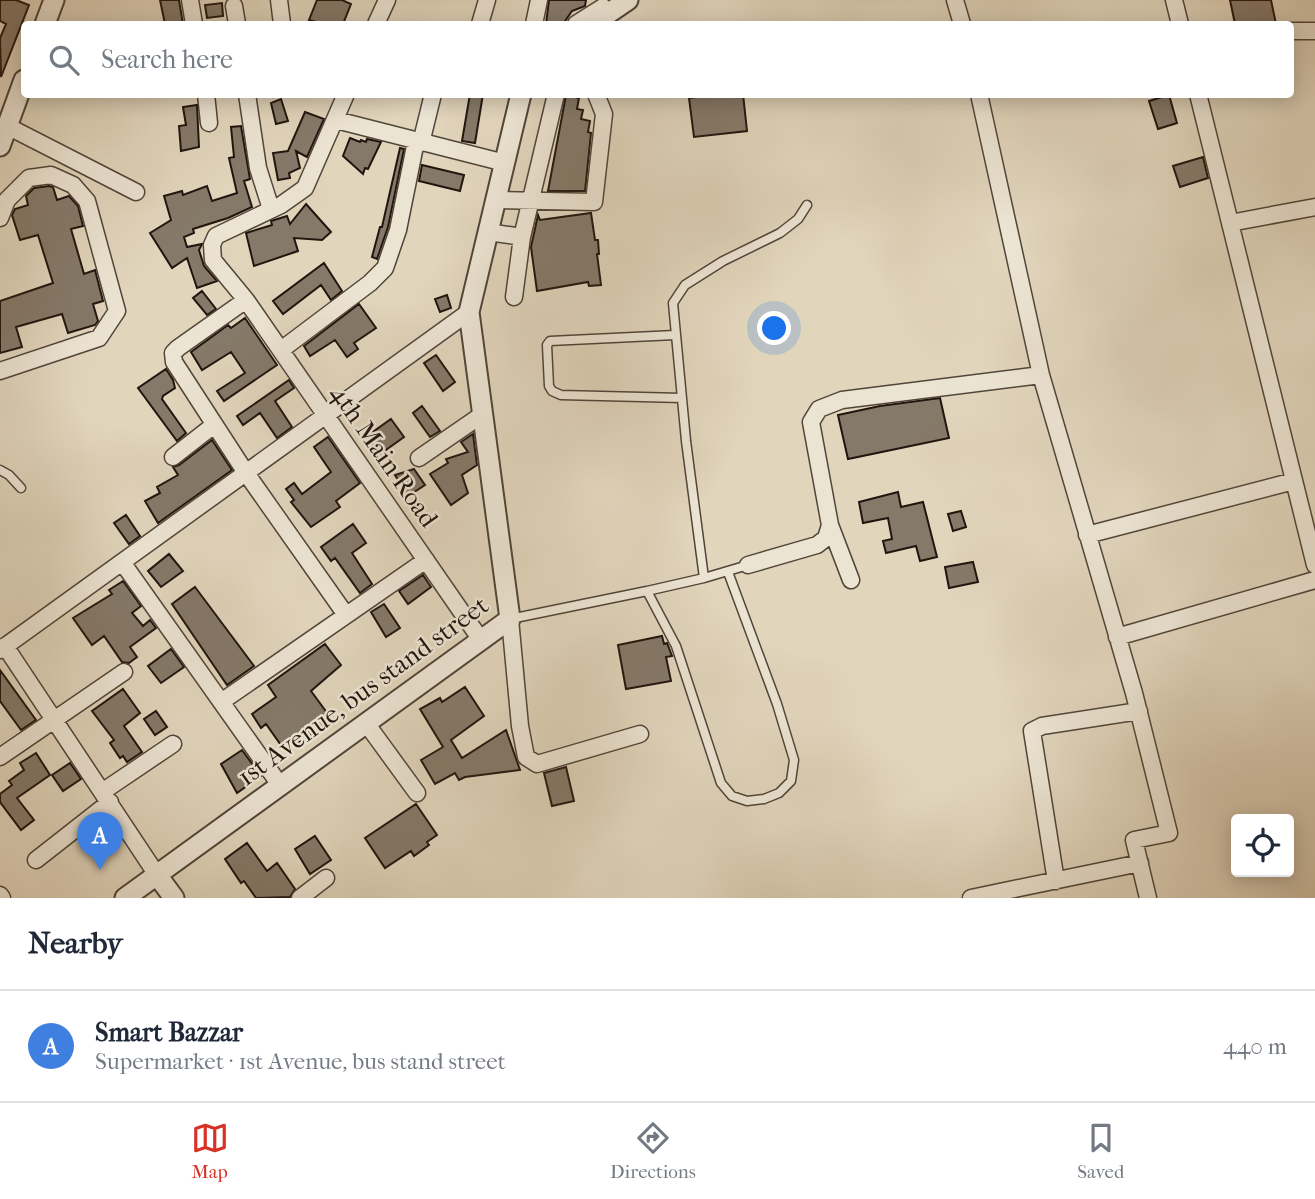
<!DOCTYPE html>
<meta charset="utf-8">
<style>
:root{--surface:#fff;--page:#f2f2f3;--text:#1f2937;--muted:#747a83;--line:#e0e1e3;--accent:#d93025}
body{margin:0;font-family:"IM FELL French Canon",serif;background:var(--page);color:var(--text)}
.controls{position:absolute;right:21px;bottom:21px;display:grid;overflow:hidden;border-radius:7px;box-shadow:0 4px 18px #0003}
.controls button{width:63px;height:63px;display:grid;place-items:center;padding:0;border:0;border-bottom:2px solid var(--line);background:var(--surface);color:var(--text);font:35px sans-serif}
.you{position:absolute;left:775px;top:329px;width:24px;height:24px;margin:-18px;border:5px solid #fff;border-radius:50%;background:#1a73e8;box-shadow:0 0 0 10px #1a73e833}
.badge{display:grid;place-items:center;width:46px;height:46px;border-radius:50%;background:var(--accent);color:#fff;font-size:23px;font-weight:700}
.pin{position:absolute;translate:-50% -58px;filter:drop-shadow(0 2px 4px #0008)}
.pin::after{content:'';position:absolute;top:37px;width:24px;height:21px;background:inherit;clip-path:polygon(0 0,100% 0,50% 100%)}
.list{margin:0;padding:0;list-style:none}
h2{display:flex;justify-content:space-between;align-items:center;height:91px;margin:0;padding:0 28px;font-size:30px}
h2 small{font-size:23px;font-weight:400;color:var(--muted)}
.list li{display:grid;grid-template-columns:46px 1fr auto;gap:21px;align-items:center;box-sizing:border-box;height:112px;padding:0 28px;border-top:2px solid var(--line)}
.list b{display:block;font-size:26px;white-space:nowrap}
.list p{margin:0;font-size:23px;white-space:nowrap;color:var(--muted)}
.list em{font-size:23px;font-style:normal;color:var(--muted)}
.icon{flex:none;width:38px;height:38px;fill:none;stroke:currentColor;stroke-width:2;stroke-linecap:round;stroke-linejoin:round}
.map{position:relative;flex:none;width:1315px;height:898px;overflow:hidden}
.search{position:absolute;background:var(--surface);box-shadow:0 4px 18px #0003;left:21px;right:21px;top:21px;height:77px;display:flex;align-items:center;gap:18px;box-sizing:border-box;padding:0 24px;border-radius:7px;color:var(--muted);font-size:26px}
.sheet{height:203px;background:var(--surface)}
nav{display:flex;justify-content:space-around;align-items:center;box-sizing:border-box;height:98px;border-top:2px solid var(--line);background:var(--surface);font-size:19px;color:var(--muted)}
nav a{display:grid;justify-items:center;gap:4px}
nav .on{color:var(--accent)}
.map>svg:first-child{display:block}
.building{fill:#857969;stroke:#21150f;stroke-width:2}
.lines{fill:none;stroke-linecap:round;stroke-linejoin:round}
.service-casing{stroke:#51453a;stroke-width:11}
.minor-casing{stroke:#51453a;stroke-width:19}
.tertiary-casing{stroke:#51453a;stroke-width:23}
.service{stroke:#ece4d3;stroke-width:8}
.minor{stroke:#ece4d3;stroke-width:16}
.tertiary{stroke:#ece4d3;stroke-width:19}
.labels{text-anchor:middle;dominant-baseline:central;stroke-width:5;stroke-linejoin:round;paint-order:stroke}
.street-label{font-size:26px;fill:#21150f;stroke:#ece4d3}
</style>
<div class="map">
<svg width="1315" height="898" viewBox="0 0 1315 898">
<rect width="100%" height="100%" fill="#e1d5bc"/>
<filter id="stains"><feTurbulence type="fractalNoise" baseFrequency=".00286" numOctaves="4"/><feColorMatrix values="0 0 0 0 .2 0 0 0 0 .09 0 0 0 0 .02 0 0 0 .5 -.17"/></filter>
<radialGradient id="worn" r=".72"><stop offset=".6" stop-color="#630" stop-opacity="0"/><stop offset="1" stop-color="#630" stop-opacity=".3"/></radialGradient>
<path class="building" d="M0,0h16l13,5 -28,72 -1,-39 6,-14 -6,-3z
M160,0h19l4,24h-18z
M317,0h25l9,4 -8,20h-20l-14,-4z
M549,0h37l-1,6 -13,5 -9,13h-17z
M1230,0h41l5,24h-41z
M222,3l1,13 -16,2 -2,-13z
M470,94h13l-8,49 -13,-2z
M719,94h24l4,37 -53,6 -5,-39z
M566,95l13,3 -2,11 6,1 -2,9 9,2 -2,11 3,1 -6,58h-37z
M1169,95l8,28 -19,6 -9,-28z
M281,99l7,22 -12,3 -5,-21z
M197,105l2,42 -18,4 -2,-25 7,-1 -3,-18z
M305,112l19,7 -17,38 -11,-6 4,17 -11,5 1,5 -12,2 -5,-27 15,-2z
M241,126l9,53 -6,2 8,26 -24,11 -35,11 1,4 -10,4 3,10 15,-3 -3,6 5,16 13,15 -20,7 -10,-30 -15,10 -22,-35 21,-13 -7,-24 18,-5 1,4 24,-9 5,15 25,-8 -8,-35 5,-1 -3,-30z
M350,138l10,4 1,-2 5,2 1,-3 14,3 -13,27 -3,-1 -2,6 -20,-18z
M400,148l4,1 -16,78 -11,32 -5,-2 8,-30h2z
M1203,157l5,21 -28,9 -7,-21z
M422,165l42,10 -4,16 -41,-10z
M49,186l4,1 4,13 12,-4 9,10 5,20 -12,3 13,45 11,-4 8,31 -10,3 5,17 -3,4 -27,8 -6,-19 -46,13 6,20 -22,6v-52l53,-18 -15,-48 -18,5 -8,-25 3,-6 13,-4 -2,-9 8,-8z
M306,204l25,28 -9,8 -28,-2 4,13 -44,15 -8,-33 26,-8 -1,-4 16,-5 3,8z
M591,213l4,27h3l1,14h-2l4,31 -12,1 -1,-4 -51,9 -6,-44 7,-32 2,5z
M324,263l18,28 -11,9 -10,-15 -38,29 -10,-13z
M202,291l14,18 -9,6 -14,-17z
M447,295l4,13 -11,4 -5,-13z
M359,304l17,24 -22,15 4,6 -11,8 -12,-17 -25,16 -6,-10z
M245,318l32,47 -53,36 -7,-10 28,-18 -14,-21 -29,18 -11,-18 37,-27 3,3z
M436,355l19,27 -12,9 -19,-28z
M166,369l7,11 2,8 -12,8 -1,3 24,34 -9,8 -39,-53z
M289,380l5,8 -19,13 17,26 -15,11 -17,-25 -17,12 -6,-9z
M940,398l9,40 -101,21 -10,-44 42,-9z
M422,406l18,25 -10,6 -17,-24z
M391,419l13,18 -28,20 -13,-18z
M473,434l4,31 -15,10 6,18 -17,12 -21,-31 18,-11 -2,-4 22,-7 -7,-10z
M328,437l32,46 -24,18 4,6 -29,20 -20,-25 3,-2 -8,-11 8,-6 8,11 29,-22 -17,-25z
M212,440l20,30 -74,53 -13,-22 15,-8 -3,-6 21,-12 -5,-8 6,-2z
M414,469l11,16 -17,11 -13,-21z
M898,492l3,15 22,-5 14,55 -17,4 -4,-15 -30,7 -3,-12 9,-2 -4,-21 -25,5 -4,-21z
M961,511l5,16 -13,4 -5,-17z
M126,515l14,21 -11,8 -15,-21z
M353,524l13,19 -14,10 20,31 -12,9 -25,-35 -4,3 -10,-14z
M169,554l14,17 -22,16 -13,-16z
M973,562l5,20 -29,6 -4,-21z
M423,575l8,12 -23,17 -9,-13z
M123,581l18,25 -9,7 11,13 7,-6 6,8 -26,19 7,10 -8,6 -7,-1 -18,-26 -12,9 -19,-27 39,-24 -3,-4z
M195,587l59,79 -27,19 -55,-81z
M384,604l16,24 -14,9 -15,-25z
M662,636l2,8 3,-1 5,13 -6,1 5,24 -45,8 -8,-44z
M325,644l16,21 -30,26 22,30 -48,30 -19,-27 -5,4 -9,-14 24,-17 -8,-12z
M171,649l13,18 -23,16 -13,-17z
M0,670l36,50 -15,10 -21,-29z
M465,687l19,29 -33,24 11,18 44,-28 14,40 -55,7 -6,3 -4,-7 -20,11 -14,-24 22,-13 -23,-38 20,-11 2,4z
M123,689l17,24 -16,13 18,26 -15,10 -4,-6 -3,2 -10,-15 4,-3 -22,-29z
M156,711l11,16 -12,8 -11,-16z
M242,750l19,26 -24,17 -16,-29z
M36,753l14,22 -33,23 17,22 -13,10 -21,-28v-8l12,-9 -3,-4 15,-11 -4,-7z
M70,763l11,16 -18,12 -11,-16z
M566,767l8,34 -22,5 -8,-33z
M416,804l21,31 -10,7 2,3 -15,11 -3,-5 -26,17 -20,-30z
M315,836l16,24 -21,14 -15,-25z
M247,843l20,28 10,-8 18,26 -5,8 -34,1 -12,-17 -3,2 -16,-24z"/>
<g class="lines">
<g class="service-casing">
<path id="service" d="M675,335l-125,6 -3,4 2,41 3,5 9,4 121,3
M0,470l9,5 12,13
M704,578l-18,-137 -13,-138 12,-18 38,-24 57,-28 18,-14 9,-14
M647,591l57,-13 44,-13
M510,619l137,-28 29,55 45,137 11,13 15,5 17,-2 15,-6 12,-12 3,-21 -17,-56 -49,-132"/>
</g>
<g class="minor-casing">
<path id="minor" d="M190,0l4,24
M279,0l3,24
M955,0l7,24
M1174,0l6,24
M234,6l3,18
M376,24l11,-24
M480,24l7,-24
M534,24l5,-24
M576,24l27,-17
M1290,31h25
M206,94l3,29
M247,94l11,74 13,41
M346,94l-41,94 -24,17 -65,31 -4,9 1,15 33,40 235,340
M979,94l62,281 93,318 35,140 -35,7 14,58
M1198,94l117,471
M336,120l169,43
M7,126l129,66
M421,143l12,-49
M496,200l98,2 10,-88 -8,-20
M0,218l7,-18 22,-22 22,-3 22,10 14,16 30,110 -18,27 -99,33
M1230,223l85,-16
M488,232l34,5 34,-143
M514,297l8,-60
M246,300l-68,48 -5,5 1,9 72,111 100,142
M281,350l89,-67 15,-15 13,-38 18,-89
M173,457l41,-32
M419,458l64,-44
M830,525l21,55
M1087,535l207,-54
M122,562l158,223
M748,565l69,-20 9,-7 4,-13 -19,-103 8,-13 23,-9 199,-25
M510,619l10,107 6,31 11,7 103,-30
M1117,637l198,-57
M5,646l152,229
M0,650l469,-338
M221,702l205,-142
M366,723l51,70
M0,757l124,-85
M102,792l71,-48
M36,860l74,-58
M1056,881l-24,-150 10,-5 97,-15
M0,895l2,3
M300,898l26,-20
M971,898l169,-35"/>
</g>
<g class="tertiary-casing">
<path id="tertiary" d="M45,24l9,-24
M593,24l35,-24
M0,146l24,-66
M157,875l17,23
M125,898l385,-279 -41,-307 52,-218"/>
</g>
<use href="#service" class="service"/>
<use href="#minor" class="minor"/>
<use href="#tertiary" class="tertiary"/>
</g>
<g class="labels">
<g class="street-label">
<text transform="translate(384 456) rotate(55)">4th Main Road</text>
<text transform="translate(363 691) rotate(-36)">1st Avenue, bus stand street</text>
</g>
</g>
<rect width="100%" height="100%" filter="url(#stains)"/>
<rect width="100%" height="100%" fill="url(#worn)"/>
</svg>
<div class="controls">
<button><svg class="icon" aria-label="locate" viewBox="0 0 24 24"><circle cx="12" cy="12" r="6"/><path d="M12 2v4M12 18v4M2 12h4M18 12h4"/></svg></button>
</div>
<div class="you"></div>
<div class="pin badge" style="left:100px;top:870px;background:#3f7fe0">A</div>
<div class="search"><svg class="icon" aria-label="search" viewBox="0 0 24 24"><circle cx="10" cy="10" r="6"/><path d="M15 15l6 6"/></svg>Search here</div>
</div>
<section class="sheet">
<h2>Nearby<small></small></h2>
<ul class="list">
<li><span class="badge" style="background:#3f7fe0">A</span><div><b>Smart Bazzar</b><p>Supermarket · 1st Avenue, bus stand street</p></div><em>440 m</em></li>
</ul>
</section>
<nav>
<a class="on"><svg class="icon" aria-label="map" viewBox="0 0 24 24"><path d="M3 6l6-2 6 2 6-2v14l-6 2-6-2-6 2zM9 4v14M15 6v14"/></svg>Map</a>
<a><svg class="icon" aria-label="directions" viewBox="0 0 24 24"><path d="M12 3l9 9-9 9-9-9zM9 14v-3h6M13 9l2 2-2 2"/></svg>Directions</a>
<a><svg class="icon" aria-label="saved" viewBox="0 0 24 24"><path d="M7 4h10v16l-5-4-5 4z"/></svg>Saved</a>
</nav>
